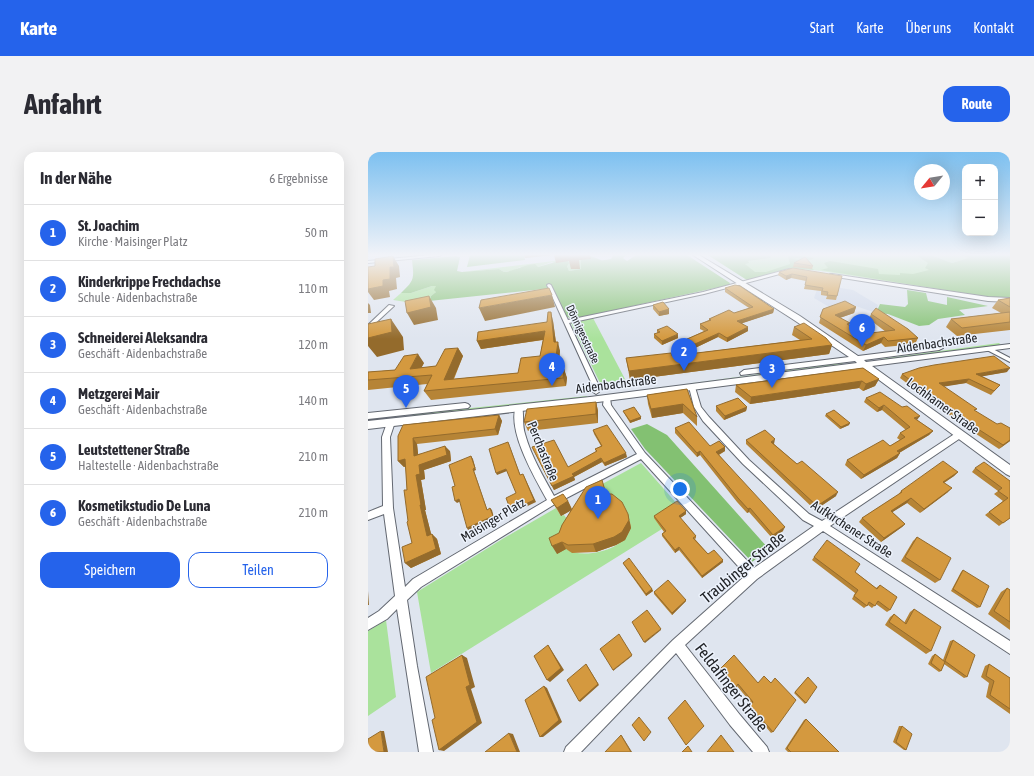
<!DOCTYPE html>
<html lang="de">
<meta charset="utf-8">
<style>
:root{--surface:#fff;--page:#f2f2f3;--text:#2b2b33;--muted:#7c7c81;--line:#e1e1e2;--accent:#2563eb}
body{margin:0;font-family:"Asap Condensed",sans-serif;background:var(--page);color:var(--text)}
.controls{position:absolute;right:12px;top:12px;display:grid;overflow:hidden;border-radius:8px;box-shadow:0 4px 16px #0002}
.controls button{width:36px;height:36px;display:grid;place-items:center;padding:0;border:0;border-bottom:1px solid var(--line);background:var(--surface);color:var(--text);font:20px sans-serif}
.compass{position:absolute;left:546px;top:12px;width:36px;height:36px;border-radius:50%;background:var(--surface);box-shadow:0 4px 16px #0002;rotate:240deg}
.you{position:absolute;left:312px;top:337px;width:14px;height:14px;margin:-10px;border:3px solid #fff;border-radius:50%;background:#1a73e8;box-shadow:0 0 0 6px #1a73e833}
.badge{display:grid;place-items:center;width:26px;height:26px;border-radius:50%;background:var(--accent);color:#fff;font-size:13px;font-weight:700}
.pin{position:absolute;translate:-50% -33px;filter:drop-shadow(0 1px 2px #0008)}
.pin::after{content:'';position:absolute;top:21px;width:14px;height:12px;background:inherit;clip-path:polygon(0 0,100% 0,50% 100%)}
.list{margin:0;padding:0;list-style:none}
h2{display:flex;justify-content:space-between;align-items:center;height:52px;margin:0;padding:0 16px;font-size:17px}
h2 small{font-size:13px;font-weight:400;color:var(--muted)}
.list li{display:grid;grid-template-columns:26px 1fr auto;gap:12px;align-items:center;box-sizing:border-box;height:56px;padding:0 16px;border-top:1px solid var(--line)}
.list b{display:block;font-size:15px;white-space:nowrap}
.list p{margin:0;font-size:13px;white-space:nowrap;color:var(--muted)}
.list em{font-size:13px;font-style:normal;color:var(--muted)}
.actions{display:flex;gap:8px;padding:12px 16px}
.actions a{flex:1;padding:9px 0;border:1px solid var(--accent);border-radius:12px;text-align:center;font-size:14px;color:var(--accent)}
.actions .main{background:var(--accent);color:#fff}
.map{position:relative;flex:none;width:642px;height:600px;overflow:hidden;border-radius:12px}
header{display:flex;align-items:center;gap:24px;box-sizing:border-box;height:56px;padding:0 20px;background:var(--accent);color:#fff}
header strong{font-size:19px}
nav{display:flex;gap:22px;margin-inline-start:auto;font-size:14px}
.intro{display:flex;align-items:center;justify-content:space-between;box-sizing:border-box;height:96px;padding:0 24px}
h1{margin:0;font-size:28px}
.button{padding:10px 18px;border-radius:12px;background:var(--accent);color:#fff;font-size:14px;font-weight:700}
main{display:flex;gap:24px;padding:0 24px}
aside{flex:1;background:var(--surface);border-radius:12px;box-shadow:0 4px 16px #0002}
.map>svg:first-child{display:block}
.built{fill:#d0d9ea}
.green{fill:#aae29c}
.forest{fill:#83c172;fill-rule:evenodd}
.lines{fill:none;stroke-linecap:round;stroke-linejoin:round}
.street-casing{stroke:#636871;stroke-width:2}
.secondary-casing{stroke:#636871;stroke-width:2}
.street{fill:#fff;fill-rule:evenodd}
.secondary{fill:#fff;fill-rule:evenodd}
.wall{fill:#b68436}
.shaded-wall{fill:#946b2c}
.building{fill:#d4993f;stroke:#946b2c}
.labels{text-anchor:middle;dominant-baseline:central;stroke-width:3;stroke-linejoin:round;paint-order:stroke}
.far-street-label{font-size:11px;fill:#212327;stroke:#ecf2fc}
.street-label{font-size:13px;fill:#212327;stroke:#ecf2fc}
.near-street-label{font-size:16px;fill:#212327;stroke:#ecf2fc}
</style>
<header>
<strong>Karte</strong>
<nav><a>Start</a><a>Karte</a><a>Über uns</a><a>Kontakt</a></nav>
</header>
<div class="intro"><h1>Anfahrt</h1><a class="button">Route</a></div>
<main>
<aside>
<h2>In der Nähe<small>6 Ergebnisse</small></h2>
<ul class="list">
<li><span class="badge">1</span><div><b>St. Joachim</b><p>Kirche · Maisinger Platz</p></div><em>50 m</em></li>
<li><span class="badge">2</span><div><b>Kinderkrippe Frechdachse</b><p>Schule · Aidenbachstraße</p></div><em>110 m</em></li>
<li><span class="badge">3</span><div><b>Schneiderei Aleksandra</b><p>Geschäft · Aidenbachstraße</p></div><em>120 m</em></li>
<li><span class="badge">4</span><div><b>Metzgerei Mair</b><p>Geschäft · Aidenbachstraße</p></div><em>140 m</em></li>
<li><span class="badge">5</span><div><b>Leutstettener Straße</b><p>Haltestelle · Aidenbachstraße</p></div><em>210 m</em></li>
<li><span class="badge">6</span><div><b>Kosmetikstudio De Luna</b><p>Geschäft · Aidenbachstraße</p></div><em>210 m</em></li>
</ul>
<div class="actions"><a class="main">Speichern</a><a>Teilen</a></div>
</aside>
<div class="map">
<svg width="642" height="600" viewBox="0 0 642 600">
<rect width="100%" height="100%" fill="#dfe5ef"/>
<path class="built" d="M455,133l30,5 25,15 -2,8 -29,-10 -16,5 -17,-10 4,-11z"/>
<path class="green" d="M340,103h220l67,43 -174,-27 -29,-3 -45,12z
M563,103h30l8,3 -17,5z
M219,105l-4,5 -2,7 -12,2 -2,-5 -15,-4 -14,5h-18l-7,4 -9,1 -5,-3 -38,3z
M64,134h5l-1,6 -5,4 -2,5 -23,1 -13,-2 8,-7h10z
M225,166l33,63 -26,2 -29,-60z
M631,191l2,2 -119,15 -1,-1z
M474,211l1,1 -189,24h1z
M219,244l-1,2 -174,18 1,-2z
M273,311l45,51 -255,159 -14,-81 87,-54 52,-30 5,8 3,-1 7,9 -5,25c18,12 68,-1 64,-27l-48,-27z
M18,468l10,77 -28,19v-85z"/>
<path class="forest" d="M102,103h54l1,5 -58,7z
M245,103h13l-3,3 4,3 9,-6h51l43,28 -1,2 -156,34 -8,-3 -12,-28 -124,13 2,-5 5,-4 -2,-2 2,-4h-4l-21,7h-10c14,-13 13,-15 11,-33l44,-4 4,1 -3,14 5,1 37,-3 5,3c11,-1 19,-7 31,-8l3,3 21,-6 8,-1 2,3 -2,3 2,5 12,-2v-10c12,-5 10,-2 20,1 2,1 7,-1 10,-1z
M340,103h88l18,3c-6,5 -14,-2 -21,1l9,1 12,10 -24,-2 -43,12zM404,103l16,1 2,8 -24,8h-11l-10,-8 4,-1 -1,-2 22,-3z
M548,103h15l21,8 16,-5 -7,-3h49v44l-15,-1 -174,-28 7,-2 -4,-5 6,-2 48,8 1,5 21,1v-2l13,1 16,-4 -4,-2 3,-5z
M539,138l19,3 2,8 19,4v-8l41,9 -29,4 6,5 -27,4 -9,6 -10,1 -31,-12 -12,-1 4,-9 25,3 3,-3z
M279,272l20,11 102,114 -17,13 -107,-113 -14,-20z"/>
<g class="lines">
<g class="street-casing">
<path id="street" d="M62,103h11l-2,1 -71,7v-2z
M421,117h2v2l-87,23 -135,29 28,59 2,10 -3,2 -3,-2 -2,-10 -44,-97 2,-1 2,1 17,35 135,-28z
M464,122l156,23 22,1v4l-22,-1 -158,-25v-2z
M21,153l5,1 -26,24v-5z
M621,195l21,11v4l-23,-12v-2z
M322,233h2l3,2 6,20 8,10 40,43 60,54 13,7 134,-88h6l1,2 -1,2 -132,89 180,115v13l-187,-123 -66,48 -72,66 55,70 27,32 2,5h-16l-23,-27 -54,-72 -95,99h-17l2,-5 107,-107 73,-65 -105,-116 -86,45 -134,83 -14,13 10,66 16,86h-14l-22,-143 -10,10 -19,11v-12l11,-7 16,-15 -11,-82 -16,6v-8l15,-6 -1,-69 6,-17h6l1,2 -5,15 3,71 12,79 8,-8 134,-79c-12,-22 -40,-69 -31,-94h6c2,8 0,19 3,28 6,22 18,42 29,62l83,-42 -34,-49 1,-7 3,-2 3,2 1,7 2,3 32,45 109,115 60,-42 -11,-6 -60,-56 -40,-43 -9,-14 -5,-20z"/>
</g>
<g class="secondary-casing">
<path id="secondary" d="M325,103h6l101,61 58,40 81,-10 4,2 -4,2 -75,10 2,2 144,-18v4l-138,18 138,99v11l-4,-2 -143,-106 -273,35 -222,26v-8l222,-24 267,-34 -2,-2 -114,14 -1,-2 4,-3 105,-13 -55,-37z
M97,251l3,1 2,2 -2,2 -100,11v-6z"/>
</g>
<use href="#street" class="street"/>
<use href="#secondary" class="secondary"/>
</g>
<path class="wall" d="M426,111l19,3 -1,3 -19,-2z
M411,120l63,4 -6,24 -10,-1 1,-3 -6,-1v-4l-17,-2 2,-8 -15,-3 -5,2 -8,-5z
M357,136l49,21 -1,4 -31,10 6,8 -21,11 -9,-5 -23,11 -8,-5v-4l17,-8 -4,-2v-5l9,-4v-1l25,-6 15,-5 -24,-16z
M642,146v32l-53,6 -11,-9 5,-8 50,-6 -9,-5 6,-8z
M285,153l16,4v5l-10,2 -6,-7z
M488,155l-2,6 -14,5 10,5 -1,2 14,9 23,-2 -17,-13 2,-5 47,24 -3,6 -30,3 -4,-4 -18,8 -44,-28 4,-14z
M185,169l3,21 4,9 -2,18h6l3,9 -1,8 -135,14 -7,-9 3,-7 -59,6v-18l27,-2 29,-7 -3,5 15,-2 22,-18 5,8 -9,23 64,-6 22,-17 3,-16 -62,9 -4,-8z
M426,175l38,18 -3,9 -199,26 -4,-22 46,-2 128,-16 -8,-5z
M289,178l21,8 -16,7 -8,-7v-4l3,-1z
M639,220l-25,4 18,9 -9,10 -25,-12 -23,3 32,25 35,30 -11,8 -35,-23 -64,-48 2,-4z
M511,227l-4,7 -12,5 -4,-3 -109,16 -15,-12 1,-7z
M319,237l10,28v9l-14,-13 -31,5 -4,-14 -1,-9z
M498,246l51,22 16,11 -4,4 -30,18h1l-3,5 -36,21 -16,-14 2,-5 43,-14 10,-6 -3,-2 3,-5 6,-3 -24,-20 -5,2 -13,-10z
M228,250l2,9v12l-70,8 -4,-9z
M348,254l31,1 -1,4 -22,9 -8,-9z
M255,259l18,6v2l-11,4 -6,-10z
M458,262l23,11 -9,4 -15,-13z
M131,263l3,6 -4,14 -81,9 1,10 32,-3 1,10 -27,9 1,9 -4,1 5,30h-1l6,24h1l5,5 4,15 -30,14 -6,-5 7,-20 -4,-22 -2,-55 -2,1 -6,-6v-25z
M307,276l35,18 15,1v4l-6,4 64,76 -11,7 -23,-26 -2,1 -10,-11 -37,-47 -3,2 -22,-24z
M225,278l34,27 -22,9 -3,-4 -28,15 1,3 -21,10 -22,-43 36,20 28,-15 -1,-3 6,-3 -7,-12z
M378,288l28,4 23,20 39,32 -21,14 -69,-66z
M607,316l35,13v37l-11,8 -14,-11 18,-14 -9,-7 4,-3 -26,-19z
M590,320l-4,4 -10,7 4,9 -28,21 -13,-10 -15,9 13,12 -3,3 -21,15 -22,-20 3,-4 36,-23 3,-4z
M238,342l24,28 1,6 -6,12 -9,5 -20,7 -24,1 -6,-4 -9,5 2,-21 12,-23 -10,6 -10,-16 17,1 4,8z
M318,359v3l-6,4 16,18v2l-1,1 13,15 15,6v2l-21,16 -23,-28 -4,3 -13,-17v-2l2,-2 -10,-14v-2z
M549,385l23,43 -5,3 -34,-22 12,-20z
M446,405l41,15 21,16 4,-3 10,25 -3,2 -11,-8 -4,4 -4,-3 -4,3 -12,-9 3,-6 -43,-33z
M255,411l29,26 1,2 -7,5 -22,-31z
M595,418l17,37 -3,1 -26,-17 10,-19z
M639,436l3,2v40l-22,-16 13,-22z
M286,440l32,9 -14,14 -18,-21z
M546,457l17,42 -5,3 -41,-29 5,-8 4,-3 10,9 6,-11z
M585,488l14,37 -3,1 -20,-14 -3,7 -2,1 -11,-8 4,-8 3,-2 8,6 7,-19z
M366,503l39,77 -2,1 -22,-26 3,-3 -15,-18 -3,3 -14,-18v-2z
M621,512l21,14v36l-24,-17 3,-14 -8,-6 4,-11z
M440,525l-2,26 -1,1 -11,-11z
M438,567l33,33h-51l-3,-3 19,-29z
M531,574h3l4,24h-2l-11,-8z"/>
<path class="shaded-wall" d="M156,103h66l1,4 -12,1 1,9h-9l-2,-8 -13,2 -2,-8 -29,3z
M25,104l6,10 1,11 -4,1 1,11 -8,2 1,6 -16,3 -6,-8v-3l22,-22z
M424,122l-1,4 -5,2v-4z
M184,143l3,12 -70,14 -6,-13z
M61,144l7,12 2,12 -24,5 -7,-12z
M0,151l2,2 1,8h-3z
M488,155l-2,6 -21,7 2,-5z
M301,157v5l-10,2v-4z
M406,157l-1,4 -36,12v-4z
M183,160l2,9 4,30 -3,-9z
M23,167l12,18 1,13 -27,7 -9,-11v-8z
M380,175v4l-21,11v-4z
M177,179l3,8 -67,10 -4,-8z
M351,181l-1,4 -23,11v-4z
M310,182v4l-16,7v-4z
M516,185l-3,6 -18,8 3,-6z
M190,190l2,9 -3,27 -3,-8z
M464,193l-3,9 -199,26 -1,-9z
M90,196l5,8 -14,33 -5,-9z
M50,202l6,9 -7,13 -7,-7z
M642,216l-3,4 -34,6 3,-4z
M196,217l3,9 -1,8 -3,-8z
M511,227l-4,7 -12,5 3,-7z
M601,227l-3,4 -30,5 3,-5z
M494,229l-3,7 -109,16 1,-7z
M228,250l2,9v12l-2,-9z
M315,252v9l-31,5 -1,-9z
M516,253l-2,5 -5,2 2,-4z
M379,255l-1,4 -22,9 1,-4z
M131,263l3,6 -4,14 -3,-6z
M552,264l-3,4 -3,-2z
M273,265v2l-11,4v-2z
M482,271l-1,2 -9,4 1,-2z
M565,279l-4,4 -35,21 3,-5z
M45,286l4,6 2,18 -5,-6z
M407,287l-1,5 -4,2 1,-4z
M642,288v1l-11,8 4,-4z
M140,290l1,2 12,33 -1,-2z
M77,294l5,5 1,10 -27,9 1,9 -4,1 5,30h-1l8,31 -6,-5 -7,-31 -4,-30 3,-10z
M357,295v4l-9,5v-4z
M332,299v4l-3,2v-4z
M258,301l1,4 -22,9 -1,-3z
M532,301l-3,5 -36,21 3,-4z
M103,304l2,3 3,11 -2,1 14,41 -1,-2 -14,-41z
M233,306l1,4 -28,15 1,3 -21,10 -2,-4 20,-12z
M37,307l6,5 -7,3 -6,-6z
M138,317l1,2 -10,4 -1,-2z
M590,320l-4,4 -15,10 4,-4z
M156,324l12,26 -23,11 -2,-2z
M584,336l-4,4 -28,21 4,-4z
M470,340l-2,4 -21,14 2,-4z
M543,346l-4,5 -19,12 3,-4z
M91,347l2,2 -4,2 -2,-2z
M200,349l4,9 -11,6 -4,-8z
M122,356l2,2 2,8 -26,12 -1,-2z
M382,356l-1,4 -2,1 1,-4z
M318,359v3l-7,5v-3z
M260,362l3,14 -6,12 -9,5 -20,7 -3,-8z
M537,372l-3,3 -21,15 3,-4z
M417,375l-2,4 -11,7 1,-3z
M64,382l5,5 4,15 -30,14 -6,-5z
M194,390l4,7 -9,5 -5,-8z
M311,395v3l-4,3v-3z
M355,408v2l-21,16v-2z
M284,437l1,2 -7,5v-2z
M0,439l1,14h-1z
M318,448v1l-14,14v-2z
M293,477v1l-16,13 -1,-1z
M180,493l2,3 14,22 -14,12 -3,-2z
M94,503l5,3 8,29 -4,2 11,34 -38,28 -5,-1z
M264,503v1l-19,15v-1z
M218,512l13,21 -19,17 -1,-1z
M176,534l3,2 15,34 -19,15h-3z
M13,579h3l4,21h-4z
M141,581l4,1 7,18h-3z
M253,583l1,1 10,16h-1z"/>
<path class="building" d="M200,103h9v2h-9z
M25,104l1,11h-4v12l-7,1v6l-15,3v-22l7,-1v-7z
M437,105l8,9 -19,-3z
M425,116l49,8 -5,20 -10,-1 1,-3 -6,-1 1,-3 -18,-3 2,-8 -15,-3 -6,2 -7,-4z
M367,133l5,1 34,23 -37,12 11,6 -21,11 -8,-5 -24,11 -8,-5 21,-9 -8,-6 11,-4 -2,-1 20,-9 5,3 19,-6 -28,-19z
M181,136l3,7 -73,13 2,-8z
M61,144l2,11 -24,6 -2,-12z
M642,146v9l-12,-7z
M477,149l11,6 -21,8 15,8 -3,1 16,10 32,-4 -24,-16 5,-6 32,21 10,9 -30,3 -4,-4 -18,8 -46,-28 3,-8z
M295,150l6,7 -10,3 -6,-7z
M180,160h3l3,30h4l-4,28 10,-1 -1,9 -139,13 8,-16 -64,5v-8l27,-2 9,-14 14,-2 -8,15 26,-3 9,-17 13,-1 -14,32 74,-7 3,-15 19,-2 5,-25 -68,10 1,-9 69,-10z
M642,160v10l-48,6 -11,-9z
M23,167l1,13 -24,6v-14z
M436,171l22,15 6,7 -203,26 -3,-13 45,-5 1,3 140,-17 -18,-12z
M299,174l11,8 -16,7 -8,-7 6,-2 -3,-2z
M626,204l16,12 -34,6 24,11 -6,6 -25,-12 -30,4 38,26 -3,1 23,14 4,-1 9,5v12l-7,5 -36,-23 -65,-48 17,-6 15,-3z
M495,216l16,11 -13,5 -4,-3 -111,16 -15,-12z
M319,237l10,28 -14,-13 -32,5 -4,-14z
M512,240l22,15 5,-1 13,10 -6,2 19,13 -36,20 3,2 -36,22 -17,-15 36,-20 7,6 15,-9 -5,-4 10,-6 -26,-22 -5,3 -13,-10z
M370,246l9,9 -22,9 -9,-10z
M228,250v12l-72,8 3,-13z
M266,255l7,10 -11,4 -7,-10z
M466,258l16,13 -9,4 -15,-13z
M131,263l-4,14 -82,9 1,18 31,-10 2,9 -28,10 1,9 -4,1 5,30h-1l7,31 5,-2 4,15 -31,14 -3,-16 10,-4 -5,-21 1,-1 -4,-31h3l-2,-31 -7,2v-25l5,-11z
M321,270l21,24 9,-5 6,6 -9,5 69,75 -12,8 -23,-27 -2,1 -10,-11 -38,-47 -3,2 -22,-25z
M239,273l19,28 -22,10 -3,-5 -29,16 2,2 -22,10 -20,-39 22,-7 14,27 29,-16 -2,-2 7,-3 -9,-16z
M397,278l10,9 -4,3 26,22 5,-3 36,31 -21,14 -71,-66z
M140,290l12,33 3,-1 11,26 -23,11 -5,-13 10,-5 -10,-24 -10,4 -7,-24z
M103,304l4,12 -2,1 14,41 3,-2 3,8 -26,12 -8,-29 -4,2 -3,-14 3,-1 -6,-21z
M575,309l15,11 -15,10 9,6 -28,21 -13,-11 -20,13 14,13 -21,14 -22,-20 40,-26 -1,-1z
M616,310l26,19v37l-7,5 -14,-11 19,-14 -10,-7 4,-3 -27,-20z
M234,328l4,14h6l10,8 6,12 1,6 -7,12 -8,5 -21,7 -25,1 -6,-3 -10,4 -3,-8 10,-5 3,-8 24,-38z
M195,342l5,7 -11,7 -6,-8z
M309,349l9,10 -7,5 17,20 -3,2 15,16 6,-4 9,10 -21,16 -23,-29 -4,3 -13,-16 4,-3 -12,-15z
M549,385l34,21 -11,22 -35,-23z
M459,388l33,24 -5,8 22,17 3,-4 17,12 -7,13 -12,-9 -3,5 -6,-4 -2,4 -13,-10 4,-6 -44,-33z
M261,406l23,31 -6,5 -23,-31z
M595,418l26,16 -9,21 -27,-18z
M300,428l18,20 -14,13 -18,-21z
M639,436l3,2v32l-16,-11z
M546,457l27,18 -10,24 -42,-29 5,-8 12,10z
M279,458l14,19 -17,13 -12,-20z
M251,482l13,21 -19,15 -13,-21z
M585,488l22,15 -8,22 -22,-16z
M180,493l13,23 -14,12 -13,-24z
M567,502l10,8 -4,9 -10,-8z
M94,503l8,30 -4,2 11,35 -38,28 -7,-30 3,-2 -9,-41z
M366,503l24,28 6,-7 7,7 4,-5 21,22 -23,32 -23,-26 3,-4 -15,-18 -3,4 -15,-19z
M218,512l12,20 -19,17 -12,-21z
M621,512l21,14v31l-20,-14 4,-14 -8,-5z
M440,525l9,10 -11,16 -11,-11z
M176,534l15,34 -19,17 -15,-37z
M317,548l19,26 -18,19 -18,-27z
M271,565l12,15 -7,9 -12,-16z
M438,567l33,33h-48l-4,-4z
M534,574l10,8 -6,16 -10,-8z
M13,579l3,21h-16v-13z
M141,581l8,19h-32z
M253,583l10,17h-26z
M353,583l13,17h-27z
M320,594l4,6h-10z"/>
<linearGradient id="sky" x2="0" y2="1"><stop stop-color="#7dc0f0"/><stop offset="0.55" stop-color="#f1f3f8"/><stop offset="1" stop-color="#f1f3f8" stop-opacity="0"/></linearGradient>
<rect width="642" height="187" fill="url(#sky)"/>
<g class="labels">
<g class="far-street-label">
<text transform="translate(215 182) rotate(65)">Dönnigesstraße</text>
</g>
<g class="street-label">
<text transform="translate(569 191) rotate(-8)">Aidenbachstraße</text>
<text transform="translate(248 232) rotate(-7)">Aidenbachstraße</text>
<text transform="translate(575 254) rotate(36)">Lochhamer Straße</text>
<text transform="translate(175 299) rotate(68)">Perchastraße</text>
<text transform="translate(125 368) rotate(-31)">Maisinger Platz</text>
<text transform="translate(484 377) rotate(33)">Aufkirchener Straße</text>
</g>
<g class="near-street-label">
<text transform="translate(375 415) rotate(-39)">Traubinger Straße</text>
<text transform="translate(364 535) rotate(52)">Feldafinger Straße</text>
</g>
</g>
</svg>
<div class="controls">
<button>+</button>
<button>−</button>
</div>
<svg class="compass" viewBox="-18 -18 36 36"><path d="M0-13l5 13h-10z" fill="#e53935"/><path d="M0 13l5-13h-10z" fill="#7c7c81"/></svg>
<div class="you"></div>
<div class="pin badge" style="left:230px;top:367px">1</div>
<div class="pin badge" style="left:316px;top:219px">2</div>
<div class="pin badge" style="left:404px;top:236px">3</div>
<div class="pin badge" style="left:184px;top:234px">4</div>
<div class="pin badge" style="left:38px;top:256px">5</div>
<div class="pin badge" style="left:494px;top:195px">6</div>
</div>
</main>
